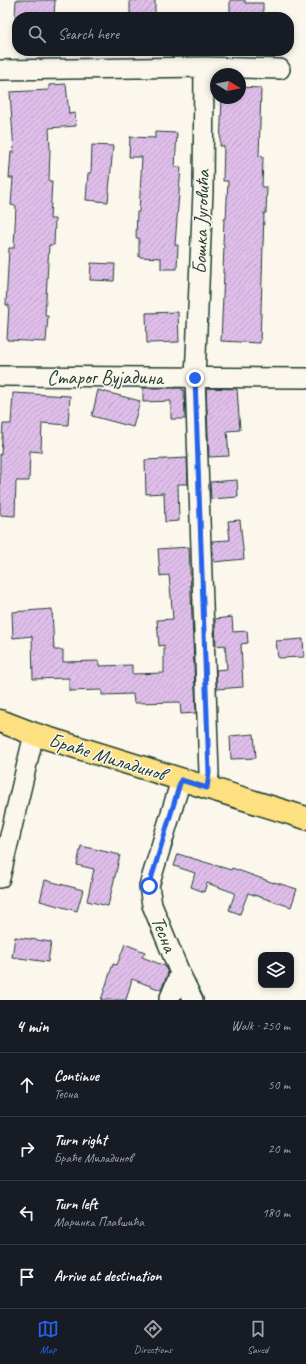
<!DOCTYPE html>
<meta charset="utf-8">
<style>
:root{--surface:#171b24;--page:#20242c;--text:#f1f3f6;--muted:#9ea1a6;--line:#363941;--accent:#2563eb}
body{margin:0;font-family:Caveat,sans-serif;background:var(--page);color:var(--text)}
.controls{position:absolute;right:12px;bottom:12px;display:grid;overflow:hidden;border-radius:8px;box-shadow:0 2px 6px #0003}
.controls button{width:36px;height:36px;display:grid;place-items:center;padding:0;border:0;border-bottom:1px solid var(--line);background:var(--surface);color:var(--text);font:20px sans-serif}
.compass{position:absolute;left:210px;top:68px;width:36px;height:36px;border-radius:50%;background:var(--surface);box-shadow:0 2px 6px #0003;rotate:100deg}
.stop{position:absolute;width:12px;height:12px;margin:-9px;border:3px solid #2563eb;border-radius:50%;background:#fff}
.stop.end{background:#2563eb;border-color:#fff;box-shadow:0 1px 4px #0008}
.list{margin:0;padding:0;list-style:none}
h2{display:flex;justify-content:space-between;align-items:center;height:52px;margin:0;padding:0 16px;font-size:17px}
h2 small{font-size:13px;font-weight:400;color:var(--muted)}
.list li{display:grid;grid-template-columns:26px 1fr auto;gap:12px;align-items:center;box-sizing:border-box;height:64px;padding:0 16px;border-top:1px solid var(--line)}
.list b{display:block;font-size:15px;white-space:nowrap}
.list p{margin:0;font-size:13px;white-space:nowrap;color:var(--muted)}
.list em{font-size:13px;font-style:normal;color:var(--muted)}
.icon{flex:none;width:22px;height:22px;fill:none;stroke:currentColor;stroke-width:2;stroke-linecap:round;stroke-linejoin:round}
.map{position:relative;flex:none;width:306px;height:1000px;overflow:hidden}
.search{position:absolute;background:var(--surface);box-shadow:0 2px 6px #0003;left:12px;right:12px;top:12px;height:44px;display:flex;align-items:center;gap:10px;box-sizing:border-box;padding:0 14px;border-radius:16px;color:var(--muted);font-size:15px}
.sheet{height:308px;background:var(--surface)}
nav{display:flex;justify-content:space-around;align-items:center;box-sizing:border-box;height:56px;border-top:1px solid var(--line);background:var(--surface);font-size:11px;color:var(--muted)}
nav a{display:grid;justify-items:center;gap:2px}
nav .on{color:var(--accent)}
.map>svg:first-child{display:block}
.building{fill:url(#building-hatch);stroke:#1f3d34}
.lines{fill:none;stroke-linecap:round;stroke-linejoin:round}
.minor-casing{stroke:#1f3d34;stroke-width:22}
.major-casing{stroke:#1f3d34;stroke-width:25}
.minor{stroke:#fbf7ec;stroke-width:19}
.major{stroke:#fde080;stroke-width:22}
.route{stroke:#2563eb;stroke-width:5}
.labels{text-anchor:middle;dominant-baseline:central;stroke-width:3;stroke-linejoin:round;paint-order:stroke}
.street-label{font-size:20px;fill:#1f3d34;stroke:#fbf7ec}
</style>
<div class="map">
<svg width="306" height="1000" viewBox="0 0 306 1000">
<defs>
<pattern id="building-hatch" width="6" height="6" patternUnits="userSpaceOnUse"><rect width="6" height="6" fill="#dfbeea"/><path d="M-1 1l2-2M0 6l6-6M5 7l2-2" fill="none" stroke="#bfa4c9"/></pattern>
</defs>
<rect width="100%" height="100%" fill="#fbf7ec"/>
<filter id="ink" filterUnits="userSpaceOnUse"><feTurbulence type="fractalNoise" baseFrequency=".025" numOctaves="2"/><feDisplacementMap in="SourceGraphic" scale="8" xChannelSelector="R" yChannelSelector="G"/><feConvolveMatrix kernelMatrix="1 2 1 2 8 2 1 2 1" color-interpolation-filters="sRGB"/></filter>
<g filter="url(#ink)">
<path class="building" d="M16,0h39l-1,17h-39z
M130,0h25v17h-25z
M230,0h15v3h18v14h-33z
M66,84l3,30 6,-1 1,13 -27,2 1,21 -1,32h3l-2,38h5l-1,26h-5l-4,71h3l-2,26 -39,-2 2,-35h-3l3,-57h5l2,-42 -5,-1 2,-27h-4l2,-26h3l-4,-60 39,-2v-5z
M240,87l21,1 -2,68 4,1 -1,30h5l-1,26h-2l-4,130 -39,-2 3,-68h-1l1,-28h-1l1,-26h2l2,-38h-5l1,-35h-4l2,-48h18z
M155,132l22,1 -2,34h6l-6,78h3l-1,24h-16v-11l-22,-1v-19h-3l1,-26h2l3,-55h-13l1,-20 25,1z
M92,145l21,1 -5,56 -22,-2 2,-27h3z
M91,263l24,1 -1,17 -24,-1z
M178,312l1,30 -32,1 -1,-30z
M143,388h39v2h2l1,29h-14v-18l-28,1z
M206,388l31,1 3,41 -13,1 2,25 -20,1z
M98,390l42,11 -7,26 -41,-11z
M13,393l57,3 -2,29 -26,-2 -1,29 -11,-1 -1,30h-13l-1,35 -15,-1v-61h1l2,-30h8z
M187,458l1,26h-10l1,37 -14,1 -1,-29 -18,1 -1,-34z
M237,480l1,17 -27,2 -1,-17z
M240,520l4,39 -30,3 -2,-21 18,-1 -2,-19z
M189,547l7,166 -15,1 -1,-12 -46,1 -1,-9 -31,1v-5l-33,1v-13l-36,1 -1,-43 -19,2 -1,-26 40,-3 2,41h9v12l36,-1v5l33,-1v9l32,-1v-28l-5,1 -2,-26 16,-1 -4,-44 -9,1 -2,-27z
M232,617l1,15 14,-1 1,12 -7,1 2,43 -26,2 -1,-19 11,-1 -2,-24 -9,1 -1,-27z
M303,639l1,18 -26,1 -2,-17z
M254,734l2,24 -25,1 -1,-23z
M81,846l39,9 -12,51 -21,-5 7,-32 -17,-4z
M178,854l53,16 1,-2 42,15v-1l23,7 -6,18 -43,-14 -8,21 -11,-4 6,-17 -28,-10 -3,9 -13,-5 4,-14 -21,-7z
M45,880l38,10 -6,21 -37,-10z
M15,937l36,5 -3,20 -36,-5z
M125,944l20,8 -3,5 23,9 3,7 -7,17 -29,-11 -6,21h-25l12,-36 4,1z"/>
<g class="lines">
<g class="minor-casing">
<path id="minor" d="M204,67l-1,124 -8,187 14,395 -2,15
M0,70l204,-3 76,2
M0,376l306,2
M181,780l-32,106 3,19 28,68 13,27
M0,878l34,-144
M169,1000l11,-27"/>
</g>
<g class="major-casing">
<path id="major" d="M0,721l34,13 272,84"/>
</g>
<use href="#minor" class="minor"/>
<use href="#major" class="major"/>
</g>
</g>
<g class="lines" filter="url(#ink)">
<path class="route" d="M149,886l32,-106 26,8 2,-15 -14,-395"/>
</g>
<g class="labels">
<g class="street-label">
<text transform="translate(201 222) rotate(-88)">Бошка Југовића</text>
<text x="105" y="377">Старог Вујадина</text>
<text transform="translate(107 757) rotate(17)">Браће Миладинов</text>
<text transform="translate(164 934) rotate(68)">Тесна</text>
</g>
</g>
</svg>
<div class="controls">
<button><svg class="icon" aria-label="layers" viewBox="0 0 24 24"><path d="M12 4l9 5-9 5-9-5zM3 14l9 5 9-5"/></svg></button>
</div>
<svg class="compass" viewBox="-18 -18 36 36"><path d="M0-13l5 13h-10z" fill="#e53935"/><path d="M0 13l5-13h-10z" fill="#9ea1a6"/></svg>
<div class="stop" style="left:149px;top:886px"></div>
<div class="stop end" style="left:195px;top:378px"></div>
<div class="search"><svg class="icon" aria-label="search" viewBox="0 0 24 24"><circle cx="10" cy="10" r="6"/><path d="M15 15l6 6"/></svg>Search here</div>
</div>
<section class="sheet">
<h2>4 min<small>Walk · 250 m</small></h2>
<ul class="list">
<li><svg class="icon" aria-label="ahead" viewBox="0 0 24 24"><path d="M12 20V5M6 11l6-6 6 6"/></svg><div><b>Continue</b><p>Тесна</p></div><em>50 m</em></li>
<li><svg class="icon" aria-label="right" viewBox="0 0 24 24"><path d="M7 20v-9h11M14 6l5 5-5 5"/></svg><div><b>Turn right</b><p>Браће Миладинов</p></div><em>20 m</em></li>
<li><svg class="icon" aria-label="left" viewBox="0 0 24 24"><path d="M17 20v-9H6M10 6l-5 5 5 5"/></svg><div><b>Turn left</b><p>Маринка Плавшића</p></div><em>180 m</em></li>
<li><svg class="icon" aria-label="arrive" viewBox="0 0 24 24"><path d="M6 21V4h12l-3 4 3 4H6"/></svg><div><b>Arrive at destination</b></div></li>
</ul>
</section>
<nav>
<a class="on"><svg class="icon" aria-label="map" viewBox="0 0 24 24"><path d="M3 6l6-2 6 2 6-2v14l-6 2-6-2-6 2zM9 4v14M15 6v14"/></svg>Map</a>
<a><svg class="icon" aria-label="directions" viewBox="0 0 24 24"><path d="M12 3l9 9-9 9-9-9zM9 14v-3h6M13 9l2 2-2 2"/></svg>Directions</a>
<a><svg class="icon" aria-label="saved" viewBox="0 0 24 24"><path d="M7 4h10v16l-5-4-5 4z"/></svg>Saved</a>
</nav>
